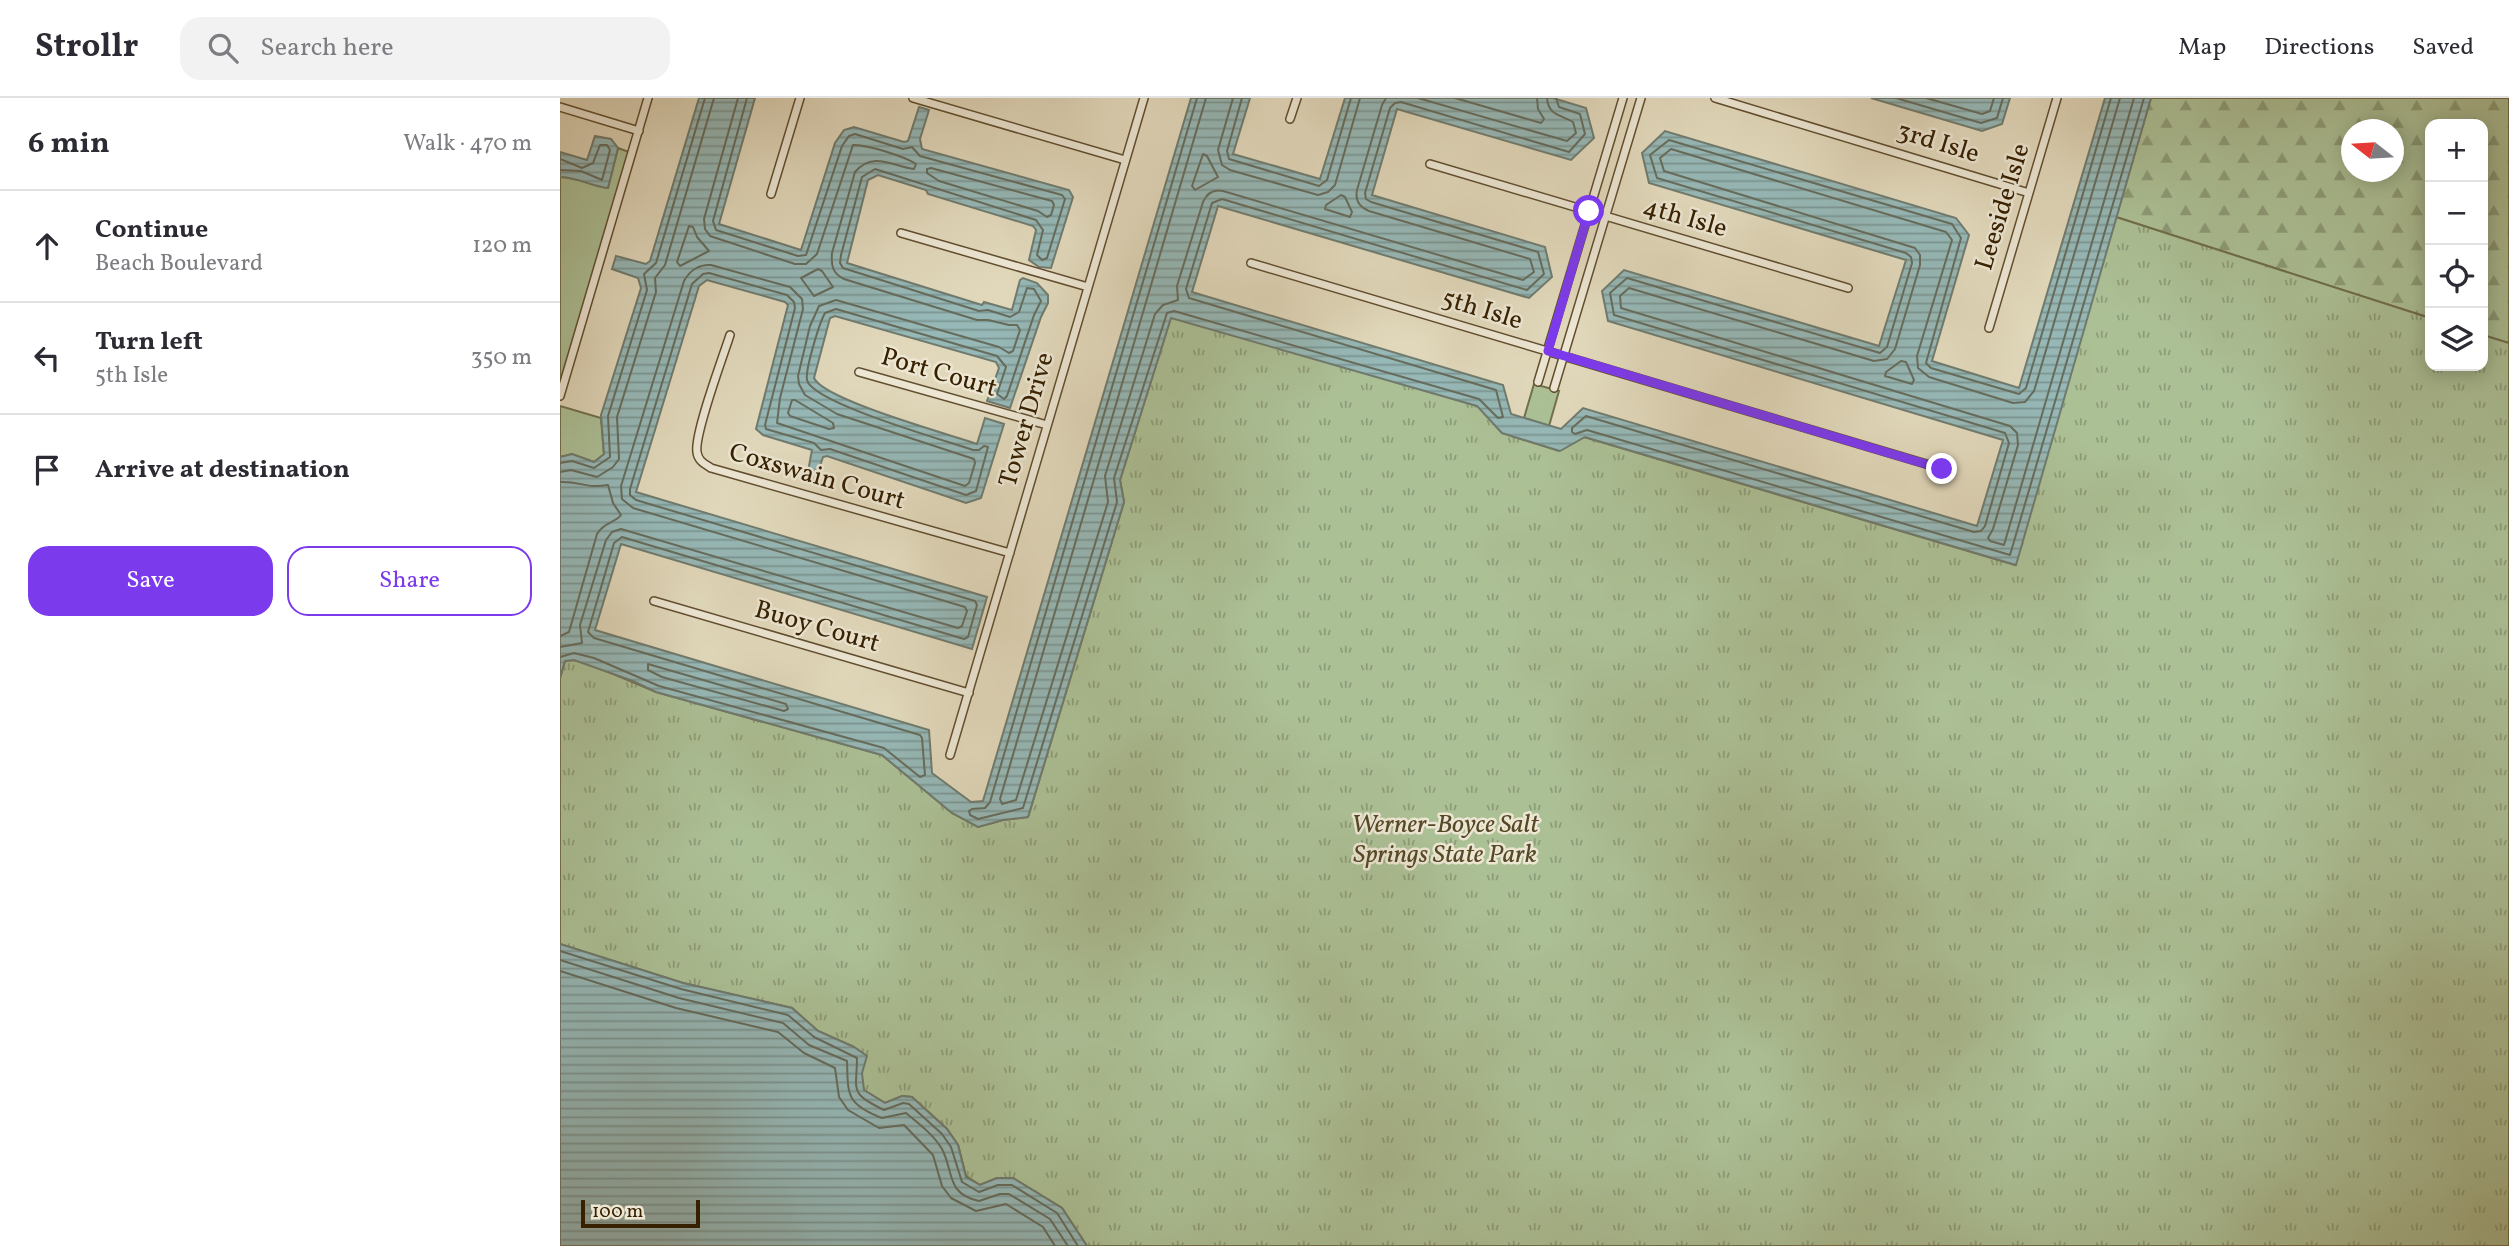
<!DOCTYPE html>
<meta charset="utf-8">
<style>
:root{--surface:#fff;--page:#f2f2f3;--text:#2b2b33;--muted:#7c7c81;--line:#e1e1e2;--accent:#7c3aed}
body{margin:0;font-family:Vollkorn,serif;background:var(--page);color:var(--text)}
.controls{position:absolute;right:21px;top:21px;display:grid;overflow:hidden;border-radius:14px;box-shadow:0 4px 18px #0003}
.controls button{width:63px;height:63px;display:grid;place-items:center;padding:0;border:0;border-bottom:2px solid var(--line);background:var(--surface);color:var(--text);font:35px sans-serif}
.compass{position:absolute;left:1781px;top:21px;width:63px;height:63px;border-radius:50%;background:var(--surface);box-shadow:0 4px 18px #0003;rotate:287deg}
.scale{position:absolute;left:21px;bottom:18px;width:119px;box-sizing:border-box;padding-left:7px;border:4px solid #362000;border-top:0;font-size:19px;line-height:24px;white-space:nowrap;color:#362000;-webkit-text-stroke:5px #ece6d3;paint-order:stroke}
.stop{position:absolute;width:21px;height:21px;margin:-16px;border:5px solid #7c3aed;border-radius:50%;background:#fff}
.stop.end{background:#7c3aed;border-color:#fff;box-shadow:0 2px 7px #0008}
.list{margin:0;padding:0;list-style:none}
h2{display:flex;justify-content:space-between;align-items:center;height:91px;margin:0;padding:0 28px;font-size:30px}
h2 small{font-size:23px;font-weight:400;color:var(--muted)}
.list li{display:grid;grid-template-columns:46px 1fr auto;gap:21px;align-items:center;box-sizing:border-box;height:112px;padding:0 28px;border-top:2px solid var(--line)}
.list b{display:block;font-size:26px;white-space:nowrap}
.list p{margin:0;font-size:23px;white-space:nowrap;color:var(--muted)}
.list em{font-size:23px;font-style:normal;color:var(--muted)}
.actions{display:flex;gap:14px;padding:21px 28px}
.actions a{flex:1;padding:16px 0;border:2px solid var(--accent);border-radius:21px;text-align:center;font-size:24px;color:var(--accent)}
.actions .main{background:var(--accent);color:#fff}
.icon{flex:none;width:38px;height:38px;fill:none;stroke:currentColor;stroke-width:2;stroke-linecap:round;stroke-linejoin:round}
.map{position:relative;flex:none;width:1949px;height:1148px;overflow:hidden}
header{display:flex;align-items:center;gap:42px;box-sizing:border-box;height:98px;padding:0 35px;background:var(--surface);border-bottom:2px solid var(--line)}
header strong{font-size:33px}
nav{display:flex;gap:38px;margin-inline-start:auto;font-size:24px}
.search{width:490px;height:63px;background:var(--page);display:flex;align-items:center;gap:18px;box-sizing:border-box;padding:0 24px;border-radius:21px;color:var(--muted);font-size:26px}
main{display:flex}
aside{flex:1;background:var(--surface)}
.map>svg:first-child{display:block}
.grass{fill:#acc096;stroke:#71704b;stroke-width:2}
.forest{fill:url(#forest-firs);stroke:#71704b;stroke-width:2;fill-rule:evenodd}
.park{fill:url(#park-tufts);stroke:#71704b;stroke-width:2}
.water{fill:url(#water-rules);stroke:#707b6e;stroke-width:2}
.lines{fill:none;stroke-linecap:round;stroke-linejoin:round}
.shore{stroke:#666c5c;stroke-width:2}
.street-casing{stroke:#614e2f;stroke-width:10}
.street{stroke:#ece6d3;stroke-width:7}
.route{stroke:#7c3aed;stroke-width:9}
.labels{text-anchor:middle;dominant-baseline:central;stroke-width:5;stroke-linejoin:round;paint-order:stroke}
.street-label{font-size:26px;fill:#362000;stroke:#ece6d3}
.park-label{font-size:26px;font-style:italic;fill:#544826;stroke:#ece6d3}
</style>
<header>
<strong>Strollr</strong>
<div class="search"><svg class="icon" aria-label="search" viewBox="0 0 24 24"><circle cx="10" cy="10" r="6"/><path d="M15 15l6 6"/></svg>Search here</div>
<nav><a>Map</a><a>Directions</a><a>Saved</a></nav>
</header>
<main>
<aside>
<h2>6 min<small>Walk · 470 m</small></h2>
<ul class="list">
<li><svg class="icon" aria-label="ahead" viewBox="0 0 24 24"><path d="M12 20V5M6 11l6-6 6 6"/></svg><div><b>Continue</b><p>Beach Boulevard</p></div><em>120 m</em></li>
<li><svg class="icon" aria-label="left" viewBox="0 0 24 24"><path d="M17 20v-9H6M10 6l-5 5 5 5"/></svg><div><b>Turn left</b><p>5th Isle</p></div><em>350 m</em></li>
<li><svg class="icon" aria-label="arrive" viewBox="0 0 24 24"><path d="M6 21V4h12l-3 4 3 4H6"/></svg><div><b>Arrive at destination</b></div></li>
</ul>
<div class="actions"><a class="main">Save</a><a>Share</a></div>
</aside>
<div class="map">
<svg width="1949" height="1148" viewBox="0 0 1949 1148">
<defs>
<pattern id="forest-firs" width="22" height="20" patternUnits="userSpaceOnUse" patternTransform="scale(1.75)"><rect width="22" height="20" fill="#acc096"/><path d="M5 1l3.5 6h-7zM16 11l3.5 6h-7z" fill="#8d9c78"/></pattern>
<pattern id="park-tufts" width="24" height="20" patternUnits="userSpaceOnUse" patternTransform="scale(1.75)"><rect width="24" height="20" fill="#acc096"/><path d="M3 7l-1-3M5 7V3M7 7l1-3M15 17l-1-3M17 17v-4M19 17l1-3" fill="none" stroke="#8d9c78"/></pattern>
<pattern id="water-rules" width="6" height="5" patternUnits="userSpaceOnUse" patternTransform="scale(1.75)"><rect width="6" height="5" fill="#96b8b7"/><path d="M0 2.5h6" fill="none" stroke="#7b9592"/></pattern>
</defs>
<rect width="100%" height="100%" fill="#e1d8bb"/>
<filter id="stains"><feTurbulence type="fractalNoise" baseFrequency=".00286" numOctaves="4"/><feColorMatrix values="0 0 0 0 .2 0 0 0 0 .09 0 0 0 0 .02 0 0 0 .5 -.17"/></filter>
<radialGradient id="worn" r=".72"><stop offset=".6" stop-color="#630" stop-opacity="0"/><stop offset="1" stop-color="#630" stop-opacity=".3"/></radialGradient>
<path class="grass" d="M58,50l11,4 -69,234v-209c17,0 31,9 48,11z
M974,286l25,7 -10,35 -25,-8z
M0,308l41,12 3,37 -10,7 -22,-8 -12,3z"/>
<path class="forest" d="M1591,0h358v245l-26,-8v-211h-53v194l-314,-101zM1792,32h42v42h-42z"/>
<path class="park" d="M1556,119l314,101v48h53v-31l26,8v903h-1422l-25,-38 -49,-30h-16l-17,7 -14,-9 -8,-31 -11,-16 -35,-32 -10,-1 -17,7 -21,-13 -10,-43 -36,-16 -26,-23 -109,-25 -123,-39v-266l5,-17 9,-1 18,5 64,27 226,63 70,58 26,14 25,-7 25,-3 96,-315 -4,-22 51,-163 307,89 24,27 57,18 25,-14 431,128z"/>
<path class="water" d="M139,0h56l-36,126 82,26 34,-107 9,-13 10,-3 50,15 4,-1 11,-34 10,3 -9,29 2,10 147,41 4,7 -22,71 -12,-1 -10,-7 7,-30 -3,-4 -105,-32 -2,-4 -48,-15 -10,5 -21,83 135,42 2,-3 28,8 8,-30 3,-2 14,5 11,12v8l-7,14 -31,91 -23,-7 12,-33 -3,-6 -161,-46 -5,2 -16,60c10,22 134,56 163,66l8,-26 19,6 -23,74 -15,5 -139,-47 -4,1 -9,27 -8,-2 6,-32 -49,-15 -7,-6 32,-124 -3,-3 -78,-22 -8,6 -63,206 351,105 -15,52 -351,-105 -26,86 334,100 3,43 39,29 12,-1 208,-703h59l-17,56 87,25 25,-81h208l33,10 8,30 -23,22 -174,-51 -25,86 173,52 7,30 -23,21 -311,-92 -26,86 311,93 8,29 50,15 22,-21 394,118 26,-86 -395,-119 -6,-30 22,-21 255,76 27,-86 -257,-77 -7,-30 23,-22 291,87 13,17 -37,126 87,27 86,-290h46l-135,467 -431,-128 -25,14 -58,-18 -25,-27 -306,-88 -51,162 4,22 -96,315 -25,3 -25,7 -26,-14 -70,-58 -226,-63 -23,-11 -59,-21 -9,1 -5,17v-221l12,-3 22,8 10,-8 -3,-39 40,-127 -3,-10 -26,-9 4,-13 30,8 4,-3z
M1311,0h139l-8,26 -20,7z
M35,38l16,3 7,9 -10,40c-17,-2 -31,-11 -48,-11v-25l27,8z
M0,846l123,39 109,25 26,23 36,16 13,9 -5,17 2,17 21,13 17,-7 10,1 35,32 11,16 8,32 14,8 17,-7h16l49,30 25,38h-527z"/>
<g class="lines">
<path class="shore" d="M637,0l-207,704 -5,6 -13,1 -3,2 1,4 8,4 45,-11 94,-306 -3,-24 53,-165 7,-2 305,88 19,19 5,-1 -7,-27 -307,-92 -3,-9 26,-86 10,-4 305,91 17,-16 -6,-22 -167,-50 -5,-3 -1,-6 25,-85 5,-5 6,-1 168,50 16,-18 -5,-20 -21,-7 -3,-9
M646,0l-206,701 2,5 14,-4 92,-298 -3,-26 50,-162 8,-9 15,-5 -1,-14 26,-84c4,-9 11,-13 20,-11l300,89 11,-8 -4,-13 -161,-48c-10,-4 -14,-11 -12,-21l25,-85 4,-7
M673,0l-15,52 4,15 8,5 88,25 10,-3 7,-7 25,-87
M682,0l-15,53 2,8 90,27 8,-6 24,-82
M858,0l149,43 9,-8 -3,-11c-12,-7 -25,-7 -26,-24
M895,0l86,25 3,-4 -6,-10 -1,-11
M1336,0l85,25 16,-5 6,-20
M1366,0l56,16 8,-3 4,-13
M1551,0l-85,290 -7,6 -88,-26 -5,-5 35,-125 -9,-14 -283,-84 -19,15 7,23 249,75 5,4 1,6 -25,84 -7,6 -253,-75 -17,15 4,22 391,118 4,10 -24,83 -4,5 -7,1 -388,-116 -14,12v4l3,2 12,-4 423,125 134,-457
M1560,0l-86,293 -9,11 -12,1 -84,-26 -11,-9 -1,-12 35,-116 -6,-8 -275,-83 -11,9 4,13 251,77 5,7v10l-25,84 -8,10 -13,2 -245,-73 -9,8 1,12 389,118 7,7 1,12 -25,84 -5,9 2,3 14,4 130,-447
M643,56l4,2 11,21 -23,13 -3,-4z
M0,61l22,9 11,-5 7,-18h7l3,5 -8,30 -21,-9 -21,-1
M371,70l121,33 2,4 -3,10 -4,2 -9,-6 -99,-30 -12,-8v-4z
M781,97l4,2 7,15 -2,5 -25,-8 1,-4z
M129,128l4,1 4,10 12,14 -29,15 -3,-4z
M258,171l4,2 11,16 -19,9 -13,-18z
M1341,263l5,1 8,18 -2,4 -27,-8 1,-4z
M232,302h3l38,23 1,5 -5,1 -39,-13 -2,-3z
M0,365l12,-2 22,7 16,-11 -2,-41 39,-126 -3,-16 12,-11 49,-165
M0,374l11,-2 26,7 16,-10 6,-8 -2,-42 39,-125 -1,-14 10,-13 49,-167
M0,384c20,-1 27,7 48,3l5,18 8,12c-6,8 -17,7 -24,19l-28,98 -9,4
M0,549l22,-4 -2,-18 26,-85 6,-8 9,-3 337,99 4,-2 5,-15 -2,-4 -332,-99 -11,-9 -1,-13 63,-205c6,-11 16,-17 27,-16l79,22 12,12 1,10 -23,89 -3,25 188,63 4,-3 6,-20 -1,-4 -137,-45 -32,-19 -6,-11 -1,-8 12,-50 9,-20 17,-6 163,47 10,6 4,-2 7,-21 -3,-5h-8l-21,-5h-11l-133,-41c-12,-6 -13,-14 -12,-26l23,-81c18,-21 37,-6 59,-3l2,-5c-10,-7 -50,-20 -63,-19l-36,109 -11,10h-11l-85,-28 -5,-7 -1,-10 34,-121
M0,559l14,-4 20,5 65,28 225,62 36,29 5,-2 -3,-37 -2,-3 -326,-97 -6,-6 26,-89 8,-6 342,102 4,-2 9,-32 -2,-4 -339,-101 -6,-5v-6l62,-205 11,-10 6,-1 78,22 7,7 1,6 -30,117 1,4 48,14 7,7 9,-1 136,46 10,-4 12,-44 -4,-1 -5,4h-6c-26,-9 -161,-47 -166,-70 -2,-10 12,-56 18,-67l11,-4 161,47 9,11 -9,27 7,5 3,-3 27,-81 7,-14 -7,-12 -7,-1 -8,24 -9,5 -22,-7 -9,1 -136,-43 -3,-5 1,-8 21,-78 13,-8 161,51 7,10 -6,25 5,5 5,-2 18,-59 -3,-4 -142,-39 -8,-9 -9,2 -48,-15 -6,2 -7,10 -36,109 -8,1 -82,-26 -3,-9 34,-123
M88,566l138,40 2,5 -4,2 -122,-34 -14,-7z
M0,853l121,38 107,26 26,22 43,21c0,32 -9,35 27,52l19,-7 6,1 33,30 9,13 11,35 17,10 19,-7h14l45,28 21,33
M0,862l119,38 104,25 26,22 38,16c1,34 -1,43 35,57l24,-5c12,10 28,22 36,36 12,23 4,45 37,52l21,-7h9l41,25 18,27
M0,873l116,37 102,24 26,21 31,15 4,29 9,13 31,18 25,-3 29,30 9,31 9,12 25,13 30,-7 37,23 12,19"/>
<g class="street-casing">
<path id="street" d="M353,0l212,62
M1155,0l314,95
M0,9l79,24
M730,21l7,-21
M870,66l418,124
M211,96l29,-96
M341,135l187,54
M691,165l692,206
M1429,230l68,-230
M170,237c-7,22 -36,99 -33,117 1,9 8,12 14,16l299,85
M299,274l188,53
M978,284l85,-284
M994,290l87,-290
M0,298l88,-298
M94,503l315,92
M390,657l194,-657"/>
</g>
<use href="#street" class="street"/>
</g>
<g class="lines">
<path class="route" d="M1029,113l-41,140 394,118"/>
</g>
<g class="labels">
<g class="street-label">
<text transform="translate(1378 45) rotate(17)">3rd Isle</text>
<text transform="translate(1443 109) rotate(-73)">Leeside Isle</text>
<text transform="translate(1125 120) rotate(16)">4th Isle</text>
<text transform="translate(922 212) rotate(17)">5th Isle</text>
<text transform="translate(379 275) rotate(16)">Port Court</text>
<text transform="translate(467 322) rotate(-74)">Tower Drive</text>
<text transform="translate(257 379) rotate(16)">Coxswain Court</text>
<text transform="translate(257 529) rotate(16)">Buoy Court</text>
</g>
<g class="park-label">
<text x="885" y="727">Werner-Boyce Salt<tspan x="885" dy="30">Springs State Park</tspan></text>
</g>
</g>
<rect width="100%" height="100%" filter="url(#stains)"/>
<rect width="100%" height="100%" fill="url(#worn)"/>
</svg>
<div class="controls">
<button>+</button>
<button>−</button>
<button><svg class="icon" aria-label="locate" viewBox="0 0 24 24"><circle cx="12" cy="12" r="6"/><path d="M12 2v4M12 18v4M2 12h4M18 12h4"/></svg></button>
<button><svg class="icon" aria-label="layers" viewBox="0 0 24 24"><path d="M12 4l9 5-9 5-9-5zM3 14l9 5 9-5"/></svg></button>
</div>
<svg class="compass" viewBox="-18 -18 36 36"><path d="M0-13l5 13h-10z" fill="#e53935"/><path d="M0 13l5-13h-10z" fill="#7c7c81"/></svg>
<div class="scale">100 m</div>
<div class="stop" style="left:1029px;top:113px"></div>
<div class="stop end" style="left:1382px;top:371px"></div>
</div>
</main>
